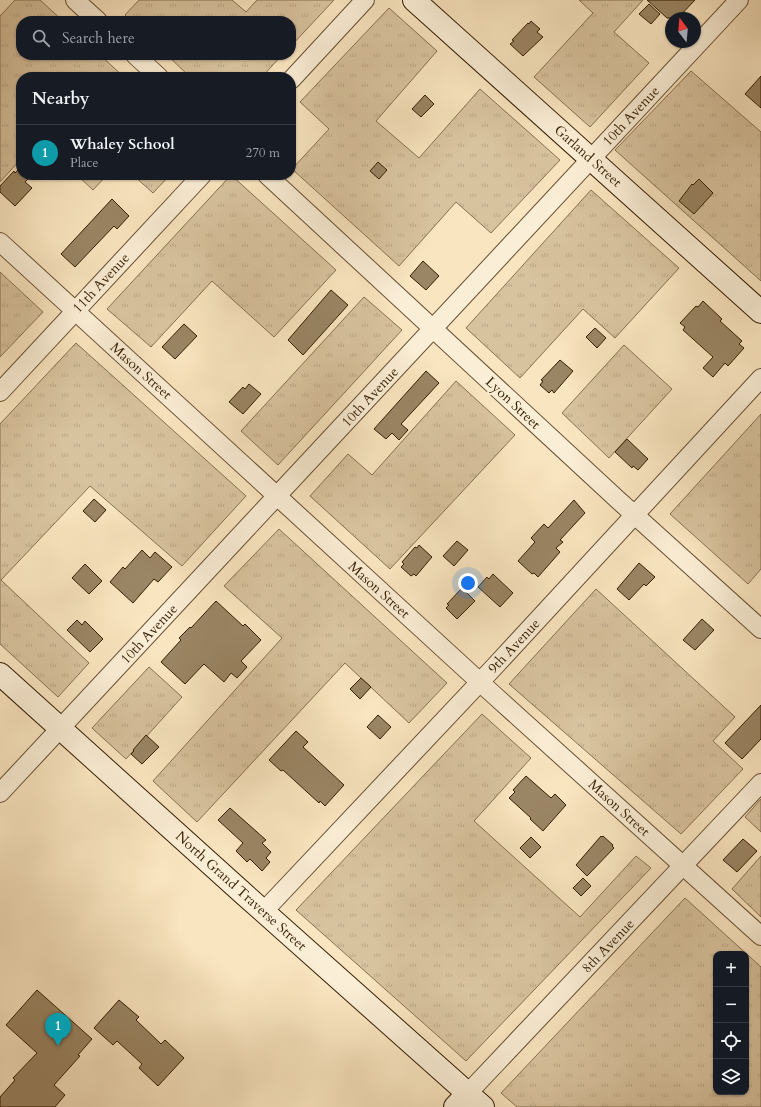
<!DOCTYPE html>
<meta charset="utf-8">
<style>
:root{--surface:#171b24;--page:#20242c;--text:#f1f3f6;--muted:#9ea1a6;--line:#363941;--accent:#b45309}
body{margin:0;font-family:Cardo,serif;background:var(--page);color:var(--text)}
.controls{position:absolute;right:12px;bottom:12px;display:grid;overflow:hidden;border-radius:8px;box-shadow:0 1px 3px #0004}
.controls button{width:36px;height:36px;display:grid;place-items:center;padding:0;border:0;border-bottom:1px solid var(--line);background:var(--surface);color:var(--text);font:20px sans-serif}
.compass{position:absolute;left:665px;top:12px;width:36px;height:36px;border-radius:50%;background:var(--surface);box-shadow:0 1px 3px #0004;rotate:344deg}
.you{position:absolute;left:468px;top:583px;width:14px;height:14px;margin:-10px;border:3px solid #fff;border-radius:50%;background:#1a73e8;box-shadow:0 0 0 6px #1a73e833}
.badge{display:grid;place-items:center;width:26px;height:26px;border-radius:50%;background:var(--accent);color:#fff;font-size:13px;font-weight:700}
.pin{position:absolute;translate:-50% -33px;filter:drop-shadow(0 1px 2px #0008)}
.pin::after{content:'';position:absolute;top:21px;width:14px;height:12px;background:inherit;clip-path:polygon(0 0,100% 0,50% 100%)}
.list{margin:0;padding:0;list-style:none}
h2{display:flex;justify-content:space-between;align-items:center;height:52px;margin:0;padding:0 16px;font-size:17px}
h2 small{font-size:13px;font-weight:400;color:var(--muted)}
.list li{display:grid;grid-template-columns:26px 1fr auto;gap:12px;align-items:center;box-sizing:border-box;height:56px;padding:0 16px;border-top:1px solid var(--line)}
.list b{display:block;font-size:15px;white-space:nowrap}
.list p{margin:0;font-size:13px;white-space:nowrap;color:var(--muted)}
.list em{font-size:13px;font-style:normal;color:var(--muted)}
.icon{flex:none;width:22px;height:22px;fill:none;stroke:currentColor;stroke-width:2;stroke-linecap:round;stroke-linejoin:round}
.map{position:relative;flex:none;width:761px;height:1107px;overflow:hidden}
.search{position:absolute;background:var(--surface);box-shadow:0 1px 3px #0004;left:16px;top:16px;width:280px;height:44px;display:flex;align-items:center;gap:10px;box-sizing:border-box;padding:0 14px;border-radius:16px;color:var(--muted);font-size:15px}
.panel{position:absolute;background:var(--surface);box-shadow:0 1px 3px #0004;left:16px;top:72px;width:280px;height:108px;border-radius:16px}
.map>svg:first-child{display:block}
.grass{fill:url(#grass-tufts);stroke:#867050;fill-rule:evenodd}
.building{fill:#9a8564;stroke:#341d00}
.lines{fill:none;stroke-linecap:round;stroke-linejoin:round}
.street-casing{stroke:#654f30;stroke-width:20}
.secondary-casing{stroke:#341d00;stroke-width:24}
.street{stroke:#fbeed6;stroke-width:18}
.secondary{stroke:#fbeed6;stroke-width:22}
.labels{text-anchor:middle;dominant-baseline:central;stroke-width:4;stroke-linejoin:round;paint-order:stroke}
.street-label{font-size:14px;fill:#341d00;stroke:#fbeed6}
</style>
<div class="map">
<svg width="761" height="1107" viewBox="0 0 761 1107">
<defs>
<pattern id="grass-tufts" width="24" height="20" patternUnits="userSpaceOnUse"><rect width="24" height="20" fill="#d8c39f"/><path d="M3 7l-1-3M5 7V3M7 7l1-3M15 17l-1-3M17 17v-4M19 17l1-3" fill="none" stroke="#baa787"/></pattern>
</defs>
<rect width="100%" height="100%" fill="#f9e5c0"/>
<filter id="stains"><feTurbulence type="fractalNoise" baseFrequency=".005" numOctaves="4"/><feColorMatrix values="0 0 0 0 .2 0 0 0 0 .09 0 0 0 0 .02 0 0 0 .5 -.17"/></filter>
<radialGradient id="worn" r=".72"><stop offset=".6" stop-color="#630" stop-opacity="0"/><stop offset="1" stop-color="#630" stop-opacity=".3"/></radialGradient>
<path class="grass" d="M15,0h25l23,21h-42v34h79l24,22h-103v82l-21,23v-166z
M139,0h93l14,12 11,-12h77l-43,46v-25h-160l-6,-6z
M579,0h64l-29,32 35,31 -59,64 -56,-50 59,-64z
M389,8l48,43 -61,70 43,37 61,-69 80,71 -69,73 -35,-31 -57,64 -107,-97 37,-40 -29,-27z
M167,55h115l-20,22h-72z
M691,71l70,61v149l-146,-131z
M77,175h30l-14,15z
M133,175h37l-17,18z
M231,175l105,95 -62,67 -62,-56 -61,66 -44,-38z
M591,190l88,78 -64,70 -32,-29 -63,69 -54,-50z
M0,272l43,40 -43,45z
M364,297l38,33 -124,135 -37,-34z
M76,343l170,153 -64,70 -92,-80 -89,94 88,83 -31,34 -58,-53v-220z
M624,345l48,44 -63,69 -47,-45z
M456,381l59,54 -125,134 -80,-73 38,-42 24,21z
M761,414v155l-13,15 -78,-70z
M279,529l168,154 -38,40 -64,-60 -148,159 -44,-41 129,-143 -58,-52z
M596,589l139,128 -22,24 30,28 -62,65 -172,-150z
M149,667l33,30 -56,62 -34,-31z
M482,714l49,44 -57,63 106,96 56,-61 15,12 -185,193 -170,-151z
M761,799v33l-16,-15z
M761,856v61l-29,-28z
M685,898l76,69v140h-244l-16,-14zM716,954h30v138h-30z"/>
<path class="building" d="M647,0h48l-17,18h-11z
M649,4l11,10 -9,10 -12,-10z
M531,21l9,8 -3,3 6,5 -20,19 -13,-12 4,-3 -2,-1 16,-17 1,1z
M761,76v32l-16,-14z
M425,95l9,9 -13,13 -9,-8z
M378,162l9,8 -8,9 -9,-8z
M19,169l2,2v4h5l3,3 -4,4 7,6 -17,18 -15,-14v-6l14,-15 1,2z
M699,179l14,14 -19,21 -15,-13 13,-17 1,1z
M112,199l17,17 -12,13 -3,-3 -39,41 -14,-13z
M423,261l16,15 -13,14 -16,-14z
M331,290l17,15 -45,50 -15,-15z
M703,301l19,18 -2,2 22,20 -3,3 5,4 -16,18 -3,-3 -12,14 -10,-9 10,-11 -30,-27 2,-3 -5,-4 16,-17 2,1z
M184,324l13,12 -22,23 -13,-12z
M595,328l11,10 -9,10 -11,-11z
M560,360l13,11 -19,22 -2,-3 -3,3 -9,-8 3,-4 -2,-1z
M426,371l13,12 -38,41 7,6 -9,10 -7,-7 -6,6 -12,-10z
M249,384l12,10 -18,20 -14,-12 14,-15 2,2z
M627,439l21,20 -10,11 -5,-4 -1,2 -17,-16z
M94,499l12,11 -11,12 -12,-11z
M574,500l11,13 -25,27 3,2 -7,6 4,4 -22,25 -4,-4 -2,1 -14,-13 17,-19 -4,-4 13,-14 4,4z
M457,541l11,9 -14,16 -11,-10z
M419,545l13,12 -16,19 -2,-2 -3,2 -10,-9 3,-3 -2,-2 13,-15 2,1z
M142,550l8,8 5,-6 17,15 -14,15 -4,-3 -21,24 -23,-21 13,-15 2,2z
M639,563l16,14 -9,9 -2,-2 -15,16 -12,-11z
M85,564l17,17 -13,13 -17,-16z
M493,574l20,19 -13,14 -22,-20 9,-10 2,2z
M462,588l13,13 -18,18 -11,-11 3,-3 -2,-1z
M216,601l27,25 2,-2 16,16 -20,21 6,6 -10,11 -6,-5 -7,9 -20,-18 -19,20 -24,-22 20,-22 -2,-2 11,-11 1,1z
M702,619l12,11 -19,20 -12,-10z
M77,620l5,5 3,-4 18,18 -13,13 -23,-22z
M361,678l10,9 -11,12 -10,-10z
M761,705v34l-19,20 -17,-16z
M378,715l13,12 -11,12 -13,-12z
M296,731l12,11 -5,5 41,38 -19,21 -5,-5 -1,2 -36,-33 -2,1 -12,-11z
M146,735l13,12 -17,17 -11,-10 3,-3 -1,-1z
M526,776l25,22 4,-4 11,11 -23,26 -13,-12 1,-1 -22,-20 6,-6 -2,-2z
M230,808l36,32 -4,3 9,9 -5,6 4,4 -8,9 -12,-12 -3,3 -11,-11 7,-8 -25,-23z
M601,836l1,1 1,-1 10,9 -1,1 2,2 -27,28 -11,-11z
M531,837l10,10 -11,11 -10,-10z
M743,839l14,12 -20,21 -14,-12z
M583,878l8,8 -10,10 -8,-8z
M37,990l55,49 -14,16 2,1 -26,29 11,10 -10,12h-55v-10l15,-17 -2,-2 24,-25 -31,-28z
M119,1000l20,17 -3,3 25,24 4,-4 19,18 -26,28 -19,-18 3,-4 -25,-23 -4,4 -19,-17z"/>
<g class="lines">
<g class="street-casing">
<path id="street" d="M75,0l23,21
M135,55l24,22
M291,80l74,-80
M267,175l350,324 144,130
M0,242l494,453 267,241
M0,392l202,-217
M0,793l739,-793
M263,912l233,-247 265,-287
M468,1093l293,-310"/>
</g>
<g class="secondary-casing">
<path id="secondary" d="M414,0l347,312
M0,674l245,221 238,212
M455,1107l13,-14"/>
</g>
<use href="#street" class="street"/>
<use href="#secondary" class="secondary"/>
</g>
<g class="labels">
<g class="street-label">
<text transform="translate(631 116) rotate(-47)">10th Avenue</text>
<text transform="translate(588 156) rotate(42)">Garland Street</text>
<text transform="translate(101 283) rotate(-47)">11th Avenue</text>
<text transform="translate(141 371) rotate(42)">Mason Street</text>
<text transform="translate(370 397) rotate(-47)">10th Avenue</text>
<text transform="translate(513 403) rotate(43)">Lyon Street</text>
<text transform="translate(379 590) rotate(42)">Mason Street</text>
<text transform="translate(149 634) rotate(-47)">10th Avenue</text>
<text transform="translate(514 646) rotate(-47)">9th Avenue</text>
<text transform="translate(619 808) rotate(42)">Mason Street</text>
<text transform="translate(241 891) rotate(42)">North Grand Traverse Street</text>
<text transform="translate(608 946) rotate(-46)">8th Avenue</text>
</g>
</g>
<rect width="100%" height="100%" filter="url(#stains)"/>
<rect width="100%" height="100%" fill="url(#worn)"/>
</svg>
<div class="controls">
<button>+</button>
<button>−</button>
<button><svg class="icon" aria-label="locate" viewBox="0 0 24 24"><circle cx="12" cy="12" r="6"/><path d="M12 2v4M12 18v4M2 12h4M18 12h4"/></svg></button>
<button><svg class="icon" aria-label="layers" viewBox="0 0 24 24"><path d="M12 4l9 5-9 5-9-5zM3 14l9 5 9-5"/></svg></button>
</div>
<svg class="compass" viewBox="-18 -18 36 36"><path d="M0-13l5 13h-10z" fill="#e53935"/><path d="M0 13l5-13h-10z" fill="#9ea1a6"/></svg>
<div class="you"></div>
<div class="pin badge" style="left:58px;top:1046px;background:#0f9aa8">1</div>
<div class="search"><svg class="icon" aria-label="search" viewBox="0 0 24 24"><circle cx="10" cy="10" r="6"/><path d="M15 15l6 6"/></svg>Search here</div>
<section class="panel">
<h2>Nearby<small></small></h2>
<ul class="list">
<li><span class="badge" style="background:#0f9aa8">1</span><div><b>Whaley School</b><p>Place</p></div><em>270 m</em></li>
</ul>
</section>
</div>
